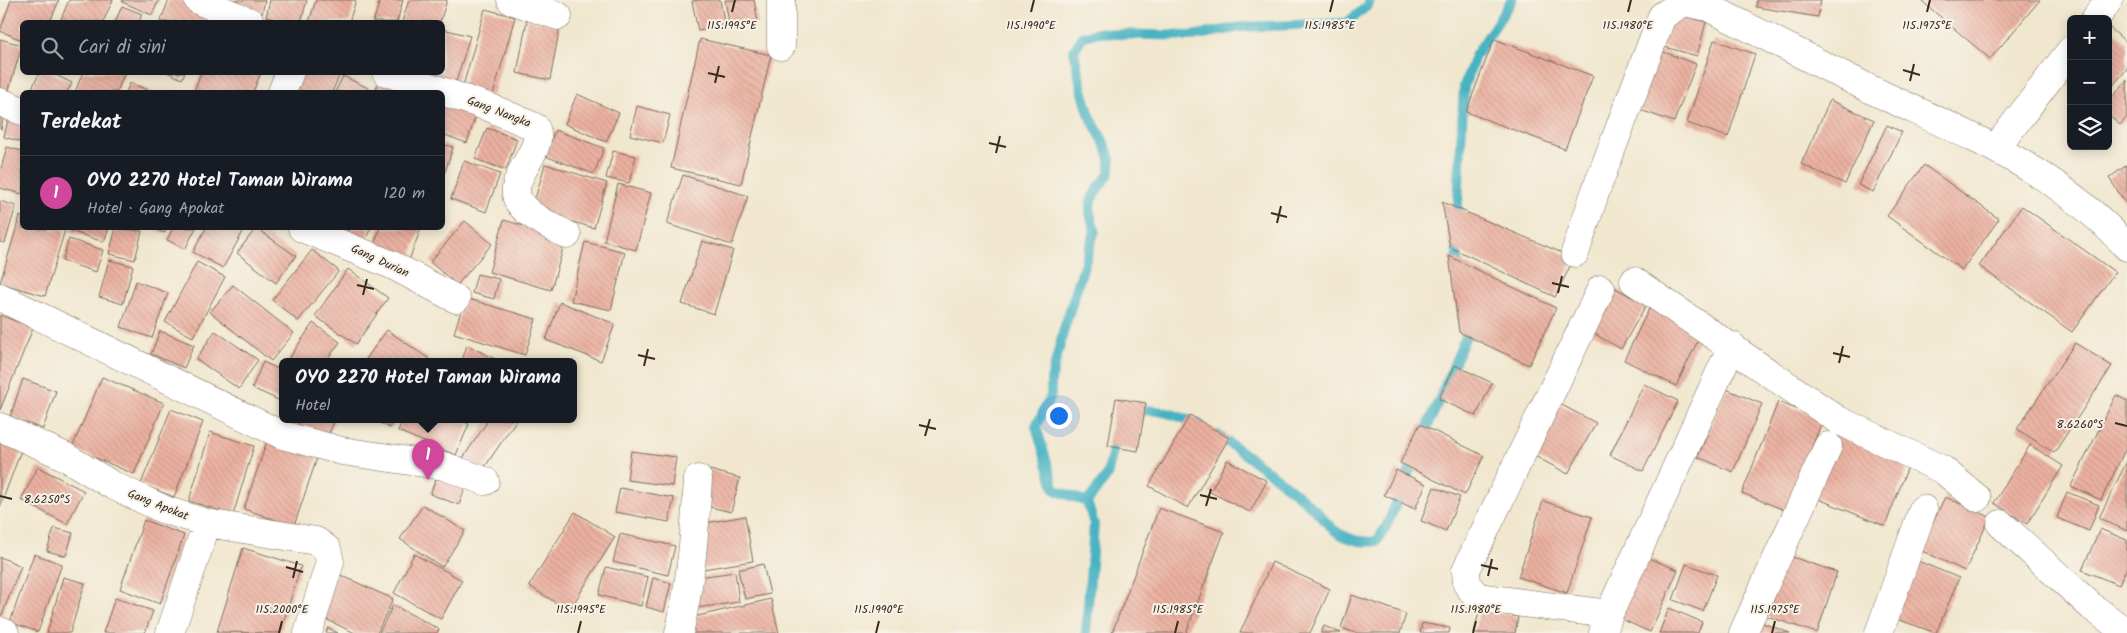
<!DOCTYPE html>
<html lang="id">
<meta charset="utf-8">
<style>
:root{--surface:#171b24;--page:#20242c;--text:#f1f3f6;--muted:#9ea1a6;--line:#363941;--accent:#db2777}
body{margin:0;font-family:Kalam,sans-serif;background:var(--page);color:var(--text)}
.controls{position:absolute;right:15px;top:15px;display:grid;overflow:hidden;border-radius:8px;box-shadow:0 2px 12px #0003}
.controls button{width:45px;height:45px;display:grid;place-items:center;padding:0;border:0;border-bottom:1px solid var(--line);background:var(--surface);color:var(--text);font:25px sans-serif}
.you{position:absolute;left:1058px;top:415px;width:18px;height:18px;margin:-12px;border:4px solid #fff;border-radius:50%;background:#1a73e8;box-shadow:0 0 0 8px #1a73e833}
.badge{display:grid;place-items:center;width:32px;height:32px;border-radius:50%;background:var(--accent);color:#fff;font-size:16px;font-weight:700}
.pin{position:absolute;translate:-50% -41px;filter:drop-shadow(0 1px 2px #0008)}
.pin::after{content:'';position:absolute;top:26px;width:18px;height:15px;background:inherit;clip-path:polygon(0 0,100% 0,50% 100%)}
.popup{position:absolute;left:279px;top:358px;width:298px;height:65px;box-sizing:border-box;display:grid;place-content:center;border-radius:8px;background:var(--surface);filter:drop-shadow(0 1px 4px #0005);font-size:16px;white-space:nowrap;color:var(--muted)}
.popup b{font-size:19px;color:var(--text)}
.popup::after{content:'';position:absolute;left:50%;top:100%;margin-left:-10px;border:10px solid transparent;border-top-color:var(--surface)}
.list{margin:0;padding:0;list-style:none}
h2{display:flex;justify-content:space-between;align-items:center;height:65px;margin:0;padding:0 20px;font-size:21px}
h2 small{font-size:16px;font-weight:400;color:var(--muted)}
.list li{display:grid;grid-template-columns:32px 1fr auto;gap:15px;align-items:center;box-sizing:border-box;height:75px;padding:0 20px;border-top:1px solid var(--line)}
.list b{display:block;font-size:19px;white-space:nowrap}
.list p{margin:0;font-size:16px;white-space:nowrap;color:var(--muted)}
.list em{font-size:16px;font-style:normal;color:var(--muted)}
.icon{flex:none;width:28px;height:28px;fill:none;stroke:currentColor;stroke-width:2;stroke-linecap:round;stroke-linejoin:round}
.map{position:relative;flex:none;width:2127px;height:633px;overflow:hidden}
.search{position:absolute;background:var(--surface);box-shadow:0 2px 12px #0003;left:20px;top:20px;width:425px;height:55px;display:flex;align-items:center;gap:12px;box-sizing:border-box;padding:0 18px;border-radius:8px;color:var(--muted);font-size:19px}
.panel{position:absolute;background:var(--surface);box-shadow:0 2px 12px #0003;left:20px;top:90px;width:425px;height:140px;border-radius:8px}
.map>svg:first-child{display:block}
.lines{fill:none;stroke-linecap:round;stroke-linejoin:round}
.stream{stroke:#46b2c2;stroke-width:10}
.building{fill:url(#building-back-hatch)}
.minor-casing{stroke:#7b6c5c;stroke-width:29}
.minor{stroke:#fff;stroke-width:28}
.ticks{fill:none;stroke:#3b2a1e;stroke-width:2}
.labels{text-anchor:middle;dominant-baseline:central;stroke-width:4;stroke-linejoin:round;paint-order:stroke}
.street-label{font-size:12px;fill:#3b2a1e;stroke:#f7f3e8}
.ticks-label{font-size:12px;text-anchor:middle;fill:#3b2a1e;stroke:#f7f3e8;stroke-width:4;stroke-linejoin:round;paint-order:stroke}
</style>
<div class="map">
<svg width="2127" height="633" viewBox="0 0 2127 633">
<defs>
<pattern id="building-back-hatch" width="6" height="6" patternUnits="userSpaceOnUse" patternTransform="scale(1.25)"><rect width="6" height="6" fill="#ebb1a1"/><path d="M-1 5l2 2M0 0l6 6M5-1l2 2" fill="none" stroke="#ca988a"/></pattern>
</defs>
<rect width="100%" height="100%" fill="#f7f3e8"/>
<filter id="ink" filterUnits="userSpaceOnUse"><feTurbulence type="fractalNoise" baseFrequency=".02" numOctaves="2"/><feDisplacementMap in="SourceGraphic" scale="10" xChannelSelector="R" yChannelSelector="G"/><feConvolveMatrix kernelMatrix="1 2 1 2 8 2 1 2 1" color-interpolation-filters="sRGB"/></filter>
<filter id="wash" filterUnits="userSpaceOnUse"><feTurbulence type="fractalNoise" baseFrequency=".0096" numOctaves="4" result="noise"/><feDisplacementMap in="SourceGraphic" scale="20" xChannelSelector="R" yChannelSelector="G"/><feGaussianBlur stdDeviation="1.12" result="paint"/><feColorMatrix in="noise" values="0 0 0 0 0 0 0 0 0 0 0 0 0 0 0 0 0 1.4 0 .05"/><feComposite in="paint" operator="in"/></filter>
<g filter="url(#wash)">
<rect width="100%" height="100%" fill="#f1e7cf"/>
<g class="lines">
<path class="stream" d="M1457,222l7,-136 11,-30 37,-56
M1456,237l2,35
M1133,412c23,-6 46,4 67,13
M1217,435c34,23 68,47 98,75 8,7 15,19 25,24 11,6 24,9 37,7l9,-14 30,-71
M1422,440l44,-104 -1,-12
M1087,502l20,-26 10,-42
M1086,633l8,-109 -7,-22 -32,-12 -19,-64 15,-30v-16l13,-51 31,-99c-18,-44 19,-41 15,-70 -2,-14 -13,-29 -19,-42 -8,-21 -13,-45 -17,-67l8,-14 16,-5 15,2 79,2 49,-9 106,-4 20,-17 2,-6"/>
</g>
<g id="blocks">
<path class="building" d="M11,0h48l-9,22h-28v18l-22,-9z
M69,0h44l-10,22h-33l-9,-3z
M123,0h36l-7,15 -30,-13z
M169,0h10l30,12 -4,10h-45z
M227,0h38l-3,14 -37,-9z
M270,0h37l-6,22h-15l-20,-5z
M316,0h40l-7,22h-40z
M380,0h23l-6,22h-24z
M409,0h38l-7,22h-38z
M699,0h21l5,27 -27,4 -6,-30z
M725,0h29l4,23 -28,6z
M1757,0h64l-3,17 -62,-10z
M1925,0h115l-50,59 -67,-57z
M122,6l20,8 -3,8h-24z
M485,9l30,8 -22,78 -30,-9z
M1670,12l36,10 -9,34 -36,-10z
M527,20l33,6 -10,54 -33,-7z
M2108,26l19,17v26l-19,22z
M443,29l27,7 -15,49 -26,-7 2,-6h11z
M0,39l22,6 -14,48 -8,-3z
M700,39l71,16 -30,129 -70,-16z
M1494,39l99,37 -28,73 -99,-37z
M1714,40l41,14 -27,83 -41,-14z
M1650,47l46,17 -22,58 -45,-16z
M40,72h10l22,11 -5,9h-37z
M83,72h42l-8,20h-42z
M167,72h18l-3,7z
M201,72h60l-8,20h-50l-8,-3z
M297,72h44l-9,20h-43z
M343,76l27,13 -2,3h-33z
M380,79l24,10 -2,3h-28z
M2127,80v37l-7,8 -12,-11v-12z
M130,83l23,9h-27z
M577,94l42,19 -13,29 -41,-18z
M1830,100l44,20 -29,64 -44,-20z
M442,104l34,11 -9,28 -25,-9z
M637,106l33,9 -7,28 -33,-8z
M0,113l4,1 -3,16 -1,-1z
M9,115l13,3v24l-18,-5z
M1887,125l15,7 -29,60 -15,-7z
M487,128l30,11 -11,31 -31,-11z
M555,130l49,18 -10,26 -49,-18z
M442,144l11,3 -8,25 -3,-1z
M7,147l15,4v43l-22,-6v-16z
M613,151l23,5 -7,27 -23,-5z
M464,161l36,13 -14,38 -35,-13z
M545,164l62,19 -13,45 -62,-18z
M1924,165l75,54 -37,51 -75,-54z
M2127,165v40l-18,-27z
M683,175l65,21 -16,49 -65,-21z
M618,184l33,9 -15,57 -32,-9z
M0,201l16,5 -11,37 -5,-1z
M1442,202l132,56 -19,39 -105,-50z
M2022,206l93,66 -43,60 -93,-66z
M20,216l2,1v11l43,2 -20,66 -45,-13z
M504,220l62,18 -15,52 -62,-18z
M465,221l27,23 -35,41 -27,-23z
M71,228h38l-5,14 -34,-11z
M116,228l26,3 -7,29 -26,-6z
M152,228h15l-2,5z
M173,228h23l-11,21 -18,-9z
M206,228h39l-22,40 -30,-16z
M256,228l40,28 -20,27 -39,-30z
M349,228h22l-9,18 -18,-9z
M380,228h41l-13,35 -36,-12z
M69,239l34,11 -7,22 -34,-11z
M702,241l31,9 -19,64 -32,-10z
M585,242l40,10 -14,58 -40,-9z
M312,250l27,21 -41,50 -26,-21z
M1449,256l107,52 -27,57 -70,-33z
M109,260l24,6 -10,38 -24,-7z
M197,262l28,15 -32,60 -28,-15z
M348,269l40,29 -32,46 -41,-28z
M477,274l22,5 -5,20 -22,-6z
M136,281l32,12 -16,45 -31,-11z
M233,285l61,48 -23,28 -61,-49z
M1610,285l36,20 -25,44 -35,-20z
M465,298l71,21 -11,36 -71,-22z
M560,302l55,22 -14,37 -55,-21z
M1650,307l52,25 -26,54 -52,-26z
M0,315l33,13 -33,82z
M313,323l27,19 -14,19h-36l-2,-1z
M387,330l42,29 -2,2h-58l-3,-2z
M160,331l34,14 -10,23 -33,-14z
M215,331l43,29 -19,29 -43,-30z
M2075,343l37,23 -58,87 -37,-24z
M467,345l32,16h-37z
M263,362l20,9v31l-31,-14z
M1455,365l37,18 -16,33 -37,-17z
M102,377l62,26 -30,71 -62,-26z
M23,379l33,12 -13,38 -33,-12z
M1644,384l34,17 -35,70 -33,-16z
M1726,389l36,15 -29,68 -35,-15z
M2116,395l11,6v45l-26,54 -30,-14z
M1116,398l30,5 -8,48 -30,-5z
M1778,402l45,17 -36,92 -45,-18z
M1558,403l38,20 -28,51 -37,-20z
M171,409l32,13 -29,75 -33,-13z
M1190,415l39,23 -41,70 -39,-22z
M300,419h35l-10,24 -30,-12z
M372,419h23l-5,9z
M403,419h54l12,5 -13,31 -58,-24z
M489,419h28l-39,58 -19,-13z
M1420,424l64,32 -19,39 -65,-32z
M210,432l44,14 -21,69 -44,-14z
M1836,435l73,29 -24,62 -74,-30z
M1,440l21,8 -22,59v-64z
M267,441l50,17 -23,68 -50,-17z
M2030,445l33,21 -36,58 -33,-21z
M631,451l45,6 -4,29 -45,-6z
M1227,460l40,21 -17,31 -40,-20z
M2127,461v70l-28,-13z
M38,467l46,24 -17,33 -46,-24z
M440,468l28,12 -9,25 -29,-11z
M710,470l30,8 -9,34 -29,-7z
M1396,470l30,14 -11,25 -31,-14z
M1434,487l26,10 -14,34 -25,-10z
M620,488l54,10 -5,24 -54,-10z
M2067,492l32,13 -10,26 -32,-13z
M1945,497l45,20 -25,54 -45,-21z
M1543,501l49,16 -25,76 -49,-16z
M423,505l42,26 -23,36 -42,-28z
M1159,508l65,24 -38,101h-74z
M575,512l40,25 -46,74 -40,-25z
M745,516l8,45 -50,8 -8,-44z
M144,520l40,15 -24,69 -40,-15z
M54,528l19,5 -7,23 -19,-5z
M2100,529l27,11v27l-8,18 -37,-15z
M620,534l55,12 -7,29 -55,-13z
M243,548l58,18 -21,67 -63,-1z
M1780,553l57,19 -20,61 -56,-19z
M34,554l28,10 -24,68 -28,-10z
M414,554l48,26 -21,39 -47,-26z
M0,557l21,9 -19,49h-2z
M1646,557l32,13 -28,62 -31,-14z
M1918,561l41,17 -23,55 -42,-15z
M1272,562l58,27 -20,44h-70z
M763,564l7,30 -25,5 -7,-29z
M1686,564l31,11 -14,36 -30,-11z
M606,567l42,10 -7,29 -42,-11z
M735,572l4,30 -43,6 -4,-30z
M336,573l57,26 -16,34h-22l-38,-18z
M63,577l22,6 -15,50h-23z
M653,578l18,5 -7,29 -18,-5z
M1352,595l54,19 -6,19h-44l-15,-5z
M115,598l38,13 -8,22h-42z
M771,599l8,34h-91l-3,-14z
M393,605l46,24 -2,4h-58z
M1480,608l38,9 -3,16h-41z
M1669,608l33,14 -4,11h-39z
M1757,621l33,12h-37z
M1422,623l28,5 -1,5h-29z
M1324,626l17,7h-20z
M328,628l10,5h-12z"/>
</g>
</g>
<g filter="url(#ink)">
<use href="#blocks" fill-opacity="0" stroke="#7b6c5c" stroke-width="1"/>
<g class="lines">
<g class="minor-casing">
<path id="minor" d="M198,0l52,22
M511,0l47,16
M2095,19l14,-19
M781,46v-46
M386,72l105,36 44,19c14,26 -42,57 -8,84 11,10 27,16 40,24
M282,92l8,-20
M0,102l22,9
M1996,148l75,-98
M302,228l90,37 64,34
M1575,253l21,-63 66,-174 22,-14 24,5c54,27 108,55 162,82 94,45 185,78 257,158
M1634,281l204,139 105,50 34,28
M1601,289l-135,281 1,14 10,13 132,17
M0,297l282,138 60,16 102,15 41,15
M0,427l64,29 48,29 53,25 42,13 109,18 11,8 3,13 -22,71
M2001,524l90,82 36,27
M0,631l5,2
M170,633l37,-110
M679,633c12,-51 16,-102 19,-154
M1603,633l6,-19 123,-268
M1743,633l85,-187
M1879,633l44,-124"/>
</g>
<use href="#minor" class="minor"/>
</g>
</g>
<path class="ticks" d="M732,12l3,-12M1031,12l3,-12M1330,12l3,-12M1628,12l3,-12M1927,12l3,-12M1903,70l17,5M708,73l17,4M1910,81l4,-17M715,83l4,-17M989,143l17,4M996,153l4,-17M1271,213l16,4M1277,223l4,-17M1552,283l17,4M357,285l17,4M1558,293l4,-17M363,295l4,-16M1833,353l17,4M638,355l17,4M1839,363l4,-17M644,366l4,-17M2115,423l12,3M919,425l17,4M925,436l5,-17M1200,495l17,4M0,496l12,3M1206,506l5,-17M1481,565l17,4M286,567l17,5M1488,576l4,-17M293,578l4,-17M279,633l3,-12M578,633l3,-12M876,633l3,-12M1175,633l3,-12M1473,633l3,-12M1772,633l3,-12"/>
<g class="labels">
<g class="street-label">
<text transform="translate(499 112) rotate(21)">Gang Nangka</text>
<text transform="translate(380 261) rotate(25)">Gang Durian</text>
<text transform="translate(158 505) rotate(22)">Gang Apokat</text>
</g>
</g>
<g class="ticks-label">
<text x="1330" y="29">115.1985°E</text>
<text x="732" y="29">115.1995°E</text>
<text x="1031" y="29">115.1990°E</text>
<text x="1628" y="29">115.1980°E</text>
<text x="1927" y="29">115.1975°E</text>
<text x="2080" y="428">8.6260°S</text>
<text x="47" y="503">8.6250°S</text>
<text x="282" y="613">115.2000°E</text>
<text x="581" y="613">115.1995°E</text>
<text x="879" y="613">115.1990°E</text>
<text x="1178" y="613">115.1985°E</text>
<text x="1476" y="613">115.1980°E</text>
<text x="1775" y="613">115.1975°E</text>
</g>
</svg>
<div class="controls">
<button>+</button>
<button>−</button>
<button><svg class="icon" aria-label="layers" viewBox="0 0 24 24"><path d="M12 4l9 5-9 5-9-5zM3 14l9 5 9-5"/></svg></button>
</div>
<div class="you"></div>
<div class="pin badge" style="left:428px;top:480px;background:#d1479c">1</div>
<div class="popup"><b>OYO 2270 Hotel Taman Wirama</b>Hotel</div>
<div class="search"><svg class="icon" aria-label="search" viewBox="0 0 24 24"><circle cx="10" cy="10" r="6"/><path d="M15 15l6 6"/></svg>Cari di sini</div>
<section class="panel">
<h2>Terdekat<small></small></h2>
<ul class="list">
<li><span class="badge" style="background:#d1479c">1</span><div><b>OYO 2270 Hotel Taman Wirama</b><p>Hotel · Gang Apokat</p></div><em>120 m</em></li>
</ul>
</section>
</div>
